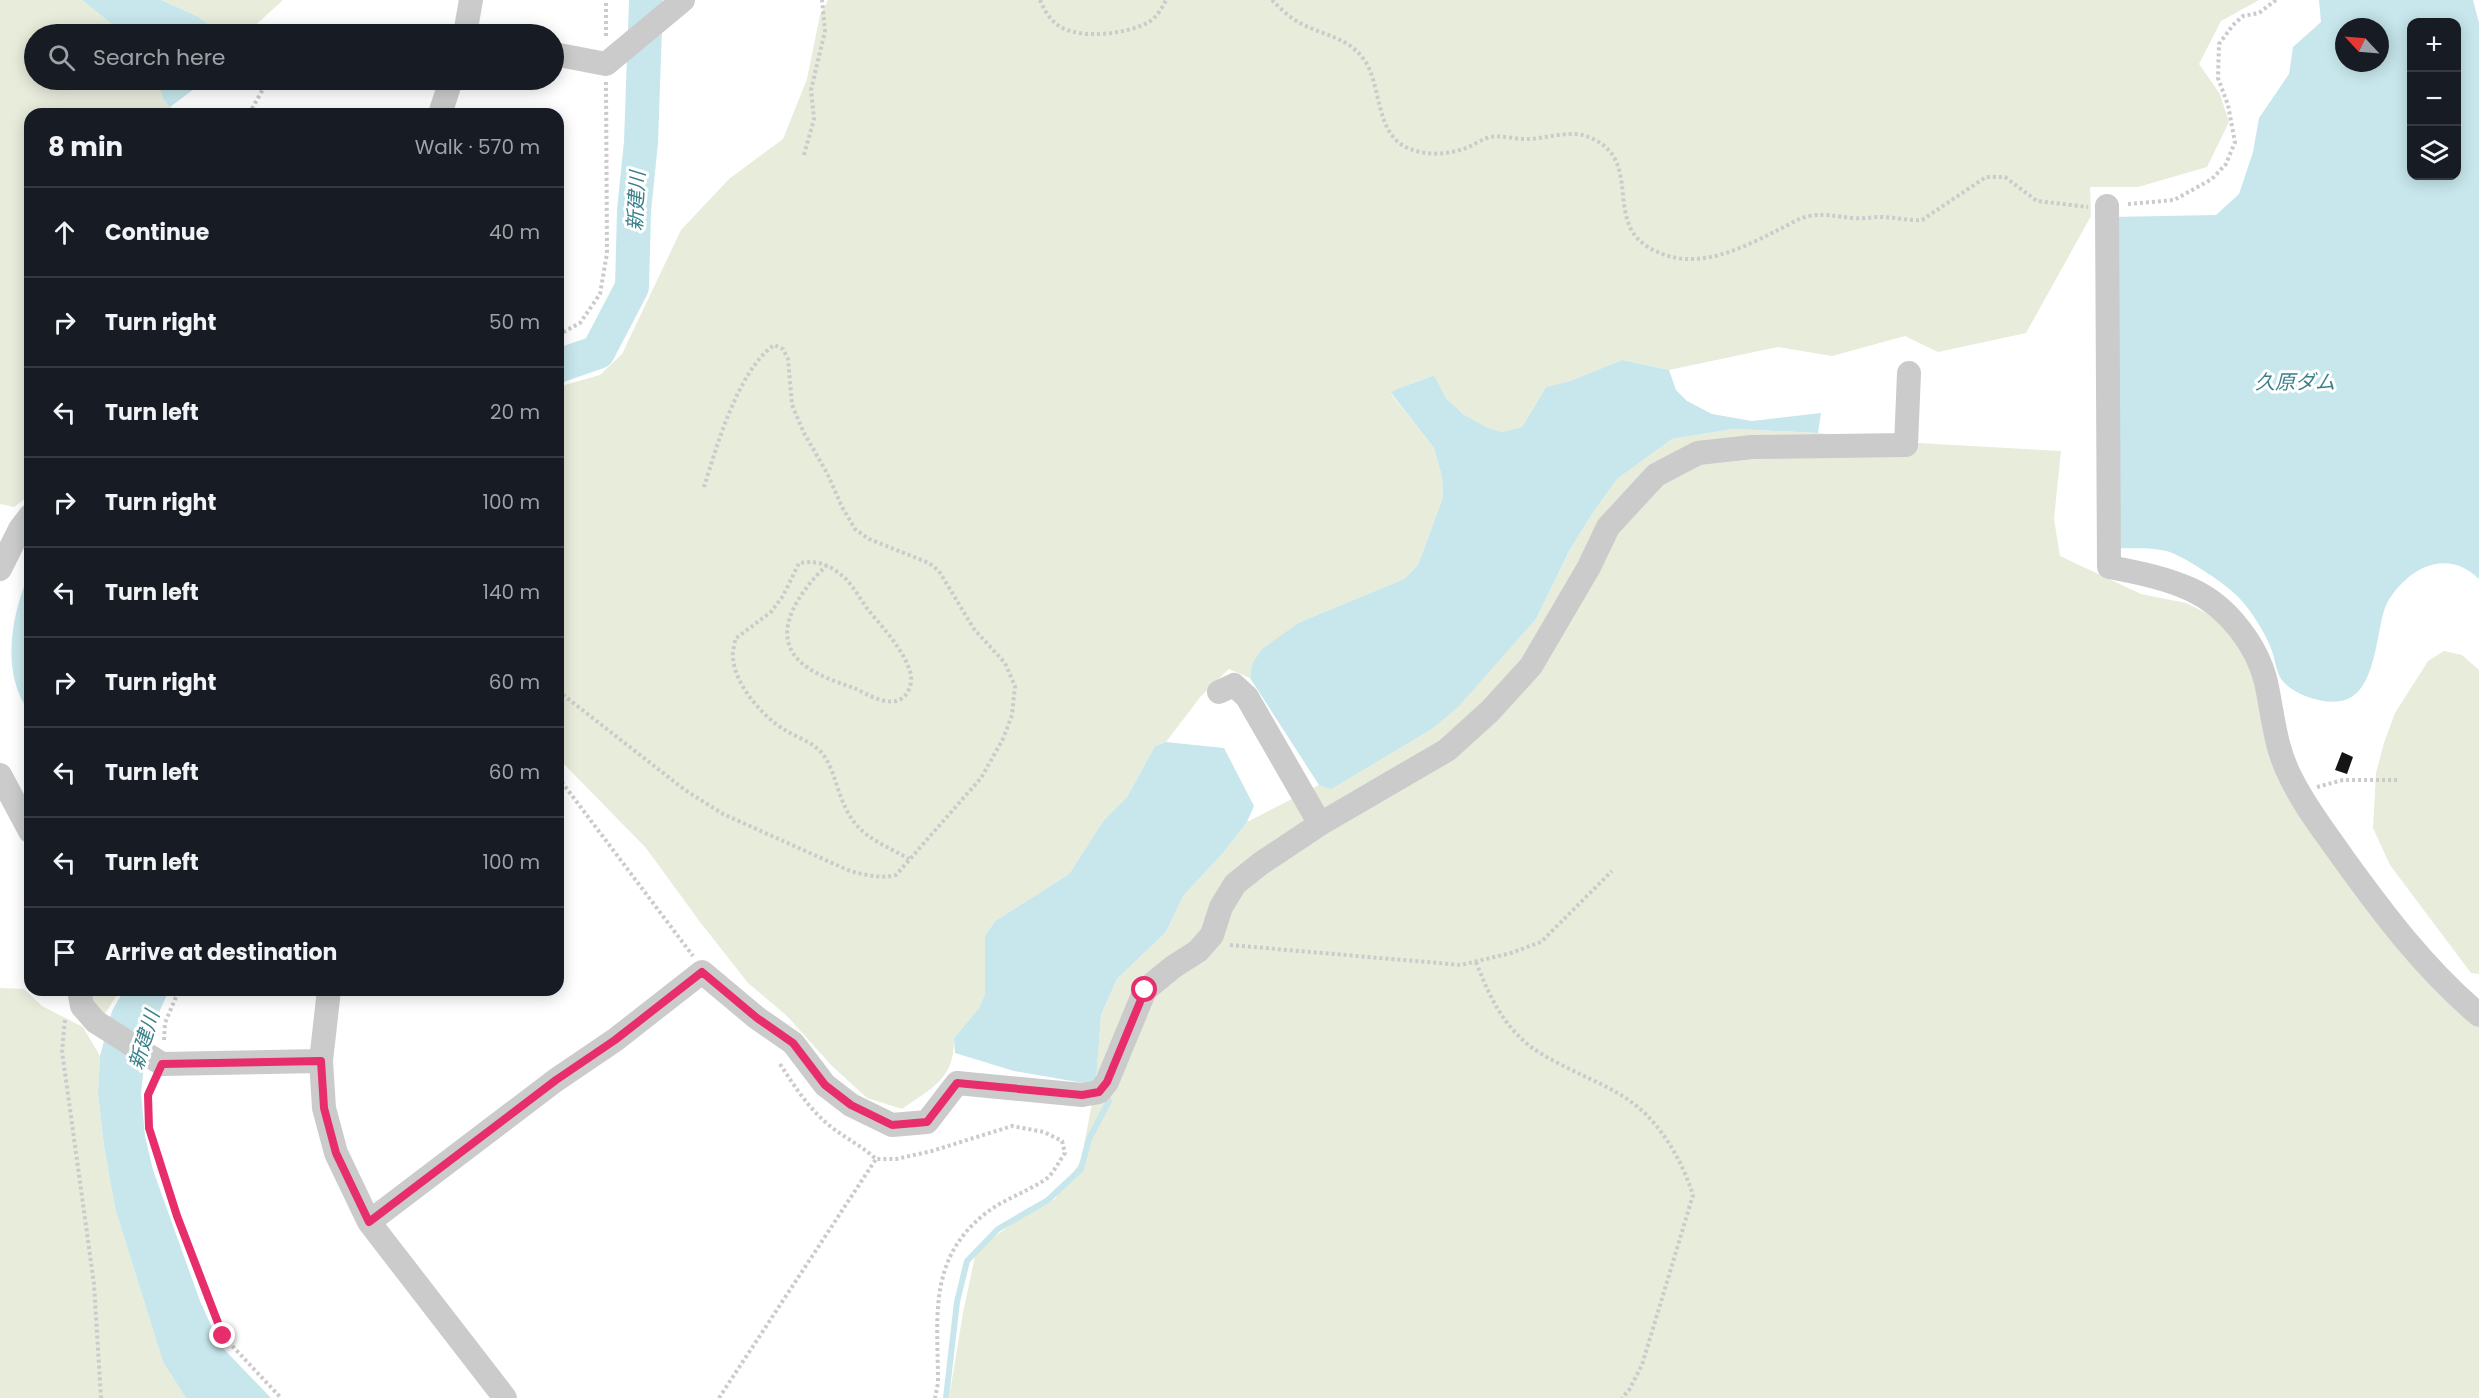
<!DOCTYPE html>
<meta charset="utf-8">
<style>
:root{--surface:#171b24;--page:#242831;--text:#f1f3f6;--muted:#9ea1a6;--line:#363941}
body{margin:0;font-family:Poppins,"Noto Sans JP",sans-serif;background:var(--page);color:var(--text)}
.controls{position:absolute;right:18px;top:18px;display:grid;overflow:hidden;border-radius:12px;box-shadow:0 3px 15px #0003}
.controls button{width:54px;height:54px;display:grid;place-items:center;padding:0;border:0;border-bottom:2px solid var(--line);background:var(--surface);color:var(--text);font:30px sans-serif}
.compass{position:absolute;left:2335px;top:18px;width:54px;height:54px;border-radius:50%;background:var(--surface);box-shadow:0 3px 15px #0003;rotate:296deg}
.stop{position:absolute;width:18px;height:18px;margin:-14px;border:4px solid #e82d6c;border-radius:50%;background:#fff}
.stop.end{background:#e82d6c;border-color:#fff;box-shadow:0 2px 6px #0008}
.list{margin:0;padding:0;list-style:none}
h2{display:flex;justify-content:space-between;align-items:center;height:78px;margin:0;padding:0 24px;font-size:26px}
h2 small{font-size:20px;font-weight:400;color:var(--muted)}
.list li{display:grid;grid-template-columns:39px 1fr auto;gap:18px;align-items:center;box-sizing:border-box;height:90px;padding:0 24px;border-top:2px solid var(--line)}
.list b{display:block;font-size:22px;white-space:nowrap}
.list em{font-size:20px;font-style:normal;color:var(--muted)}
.icon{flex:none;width:33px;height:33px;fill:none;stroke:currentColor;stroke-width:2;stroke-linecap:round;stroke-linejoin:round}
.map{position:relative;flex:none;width:2479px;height:1398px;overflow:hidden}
.search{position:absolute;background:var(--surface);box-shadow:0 3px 15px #0003;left:24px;top:24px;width:540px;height:66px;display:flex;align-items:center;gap:15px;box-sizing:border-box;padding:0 21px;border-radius:33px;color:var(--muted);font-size:22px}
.panel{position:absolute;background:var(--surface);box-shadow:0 3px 15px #0003;left:24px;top:108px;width:540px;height:888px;border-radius:18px}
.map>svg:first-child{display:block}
.green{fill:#e8ecdb}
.water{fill:#c7e7ec;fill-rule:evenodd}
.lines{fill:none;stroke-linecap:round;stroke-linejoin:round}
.stream{stroke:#c7e7ec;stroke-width:6}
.river{stroke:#c7e7ec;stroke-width:34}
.building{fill:#151515}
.path{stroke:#cbcbcb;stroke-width:4;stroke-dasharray:3 3;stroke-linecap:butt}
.minor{stroke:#cbcbcb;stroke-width:24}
.route{stroke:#e82d6c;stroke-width:8}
.labels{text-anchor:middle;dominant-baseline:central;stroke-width:6;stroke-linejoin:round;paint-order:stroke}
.water-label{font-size:20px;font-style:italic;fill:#39808b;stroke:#fff}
</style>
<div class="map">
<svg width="2479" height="1398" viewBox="0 0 2479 1398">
<rect width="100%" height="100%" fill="#fff"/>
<path class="green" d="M0,0h82l42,34h-90v46h124l5,19 14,15h-147v381l-16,12 -14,-3z
M161,0h122l-36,33 -25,1 -25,-18z
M828,0h1431l-38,21 -22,43 21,30 9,28 -22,45 -69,20h-48l1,29 -65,117 -88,19 -33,-16 -73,20 -54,-9 -109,23 -47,-10 -52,21 -24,6 -24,40 -20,5 -14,-4 -25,-14 -17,-16 -12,-23c-11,5 -36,11 -43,19l43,54 8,29 1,20 -25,68 -14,14 -104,43 -48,42 -2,14 -21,-9 -28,27 -35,46 -11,4 -28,51 -23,23 -35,54 -74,47 -10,15v58l-6,14 -25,30c1,41 -22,50 -52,71l-35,-11 -35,-32 -45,-50 -39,-33 -48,-61 -54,-74 -88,-90v-371l42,-12 22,-21 59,-124 48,-51 54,-40 24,-60 13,-64z
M1733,429l85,4 100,10 143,8 -7,68 6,37 81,38 45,9 32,16 34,43 18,96 209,266v374h-1530l14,-85 13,-62 42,-32 37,-20 26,-38 15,-79 5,-67 16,-36 49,-47 17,-36 40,-43 24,-31 72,-37 12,3 101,-59 24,-21 80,-89 33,-68 23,-37 25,-35 55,-40z
M2444,651l18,4 17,15v304l-8,-1 -81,-108 -17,-37 3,-55 8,-30 11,-30 33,-52z
M0,988l24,1 18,17 41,21 17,29 -2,38 6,52 11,62 48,154 23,36h-186z
M88,990h32l-15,24 -14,-16z"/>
<path class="water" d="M82,0h79l36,16 25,18h-98z
M2319,0h154l6,23v556c-32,-32 -72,-11 -92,24 -11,22 -9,87 -42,97 -18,6 -55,-5 -65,-23 -4,-7 -5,-18 -8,-26 -5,-16 -24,-46 -37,-57 -11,-11 -54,-40 -69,-43 -17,-4 -37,-2 -55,-3l-1,-331 106,-2 23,-21 14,-42 6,-34 30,-44 4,-27 28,-25zM2412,22h44v154h-44zM2344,27h36v36h-36z
M158,80h48l-36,27 -7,-8z
M1622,360l47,10 7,20 11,11 25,13 40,7 69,-8 -3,20 -85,-4 -61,10 -55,40 -25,35 -23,37 -33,68 -79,89 -25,21 -101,60 -12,-4 -69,-107 2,-14 10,-15 38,-27 104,-43 14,-14 25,-68 -1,-20 -8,-29 -43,-55c6,-6 33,-13 43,-18l12,23 17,16 25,14 14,4 20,-5 24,-40 24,-6z
M30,571v142c-30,-40 -19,-97 0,-142z
M1166,742l58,6 30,58 -7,16 -24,31 -40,43 -17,36 -49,47 -16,36 -5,67 -7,2 -75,-13 -59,-18 -1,-15 25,-30 6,-14v-58l10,-15 74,-47 35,-54 23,-23 28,-51z
M124,990h45l-22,50 -6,53 4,43 8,34 47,131 20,44 51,53h-85l-23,-36 -48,-154 -11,-62 -6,-52 2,-38 12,-45z"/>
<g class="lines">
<path class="stream" d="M946,1398l11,-96 10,-41 31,-32 50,-29 33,-31 8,-30 20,-38 -4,-6"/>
<path class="river" d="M558,366l40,-14 34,-65 2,-76 7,-69 5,-142"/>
</g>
<path class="building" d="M2342,752l11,5 -6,17 -12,-4z"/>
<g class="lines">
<path class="path" d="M1040,0c4,10 10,20 19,26 22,14 68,8 90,-4 8,-5 13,-14 17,-22
M1272,0c8,8 18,18 28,23 24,13 49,14 65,38 17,26 10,73 43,87 18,8 39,7 58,0 8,-3 16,-9 24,-11 12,-2 24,2 36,2 21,0 43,-10 63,-2 46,19 25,61 43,94 6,11 18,18 28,22 39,17 82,-5 116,-22 11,-5 22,-13 33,-15 18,-3 28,1 45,2 9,1 18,-1 27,-1 14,0 27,4 41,3l64,-43h19l32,24 51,6
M606,36v-36
M249,114l19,-34
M804,155l10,-36 -3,-29 14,-59 -3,-31
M2128,204l46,-4 38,-21 14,-15 9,-22 -7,-37 -10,-27 1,-34 14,-19 10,-9 16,-3 17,-13
M558,335l22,-12 20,-29 7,-41 -1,-171
M827,565c-26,25 -61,70 -23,100 14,11 33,17 50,23 13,6 33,19 47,11 9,-5 12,-19 9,-28 -8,-24 -29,-45 -44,-64 -7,-10 -13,-21 -22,-30 -5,-4 -13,-10 -19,-12 -9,-4 -16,-3 -26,-2l-16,33 -12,16 -36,27c0,6 -3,13 -2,18 1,27 30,60 52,73 11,7 25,11 35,21 11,11 15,31 21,46 14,39 35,43 68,62
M558,691l127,99 38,24 127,57c16,4 30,8 46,4l85,-97 22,-39 9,-24 3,-29 -10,-23 -31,-34 -35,-58 -10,-8 -60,-24 -14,-10 -13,-22 -15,-34 -23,-40 -12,-28 -4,-46 -5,-10 -9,-4c-36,26 -57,100 -70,142
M558,777l135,179
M2317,787l26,-7h57
M1230,945l231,20 50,-12 30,-11 71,-71
M1476,962c12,31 24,58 50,81 17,14 40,24 60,34 15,7 30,14 44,24 30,21 52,59 63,94l-51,170 -13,25 -7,8
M65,1020l-3,31 32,233 7,114
M164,1040l1,-17 14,-33
M780,1064c15,23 29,45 50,62 15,12 32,20 46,33h20l36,-8 80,-25 32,6 18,9 3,12c-6,8 -11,20 -19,26 -19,13 -42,20 -60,34 -59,46 -48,105 -48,170l-3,15
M154,1082l-6,13 1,33 27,88 47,120 58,62
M719,1398l157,-239"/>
<path class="minor" d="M465,34l6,-34
M554,54l52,10 77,-64
M440,114l11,-34
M2107,206l2,361c27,5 57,11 83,23 35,16 65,55 74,92 7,33 9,66 25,96 14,29 34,54 52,80 42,58 81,110 136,157
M0,569l20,-40 10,-13
M1219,692l15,-7 13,12 73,127
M0,775l30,56
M79,990l3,16 14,16 66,42 159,-3
M329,990l-8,71 3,47 12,45 33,69 136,176
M369,1222l187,-142 59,-40 87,-68 55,46 36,25 32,42 26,20 41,20 35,-3 30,-39 125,12 17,-3 8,-10 38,-92 28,-23 25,-16 14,-16 9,-28 14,-23 25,-20 60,-40 127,-74 43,-39 41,-45 58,-99 19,-40 48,-52 42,-22 54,-6 154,-2 3,-72"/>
</g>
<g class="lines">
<path class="route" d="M223,1336l-46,-120 -28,-88 -1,-33 14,-31 159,-3 3,47 12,45 33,69 187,-142 59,-40 87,-68 55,46 36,25 32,42 26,20 41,20 35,-3 30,-39 125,12 17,-3 8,-10 38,-92"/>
</g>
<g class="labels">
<g class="water-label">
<text transform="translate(636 201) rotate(-87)">新建川</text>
<text x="2295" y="382">久原ダム</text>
<text transform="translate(144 1040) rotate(-73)">新建川</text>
</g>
</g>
</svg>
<div class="controls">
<button>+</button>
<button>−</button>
<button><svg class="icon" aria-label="layers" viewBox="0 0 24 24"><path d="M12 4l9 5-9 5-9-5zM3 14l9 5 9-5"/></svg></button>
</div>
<svg class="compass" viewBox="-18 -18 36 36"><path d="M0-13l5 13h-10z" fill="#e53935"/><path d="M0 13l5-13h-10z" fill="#9ea1a6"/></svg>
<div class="stop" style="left:1145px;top:990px"></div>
<div class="stop end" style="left:223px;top:1336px"></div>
<div class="search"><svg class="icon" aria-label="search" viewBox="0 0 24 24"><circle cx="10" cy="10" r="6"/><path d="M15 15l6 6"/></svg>Search here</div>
<section class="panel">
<h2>8 min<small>Walk · 570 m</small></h2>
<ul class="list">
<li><svg class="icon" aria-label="ahead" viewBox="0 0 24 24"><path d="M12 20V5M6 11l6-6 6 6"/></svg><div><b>Continue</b></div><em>40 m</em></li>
<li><svg class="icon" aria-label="right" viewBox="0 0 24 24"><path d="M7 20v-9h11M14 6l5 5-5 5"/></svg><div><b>Turn right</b></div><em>50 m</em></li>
<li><svg class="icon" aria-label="left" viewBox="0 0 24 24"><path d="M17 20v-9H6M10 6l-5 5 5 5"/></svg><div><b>Turn left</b></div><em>20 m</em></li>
<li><svg class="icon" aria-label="right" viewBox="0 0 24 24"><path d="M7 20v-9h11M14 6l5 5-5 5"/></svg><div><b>Turn right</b></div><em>100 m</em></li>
<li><svg class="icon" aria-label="left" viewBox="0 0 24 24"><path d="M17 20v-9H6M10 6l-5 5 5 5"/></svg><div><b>Turn left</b></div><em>140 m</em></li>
<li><svg class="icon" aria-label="right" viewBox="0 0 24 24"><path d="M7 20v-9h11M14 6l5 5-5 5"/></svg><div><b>Turn right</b></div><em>60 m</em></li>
<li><svg class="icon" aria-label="left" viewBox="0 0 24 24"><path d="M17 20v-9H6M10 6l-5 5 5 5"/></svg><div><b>Turn left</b></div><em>60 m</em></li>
<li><svg class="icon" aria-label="left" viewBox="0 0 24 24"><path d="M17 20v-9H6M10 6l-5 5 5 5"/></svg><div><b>Turn left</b></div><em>100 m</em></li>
<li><svg class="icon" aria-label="arrive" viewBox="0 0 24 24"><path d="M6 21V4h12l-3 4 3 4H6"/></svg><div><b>Arrive at destination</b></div></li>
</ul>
</section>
</div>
